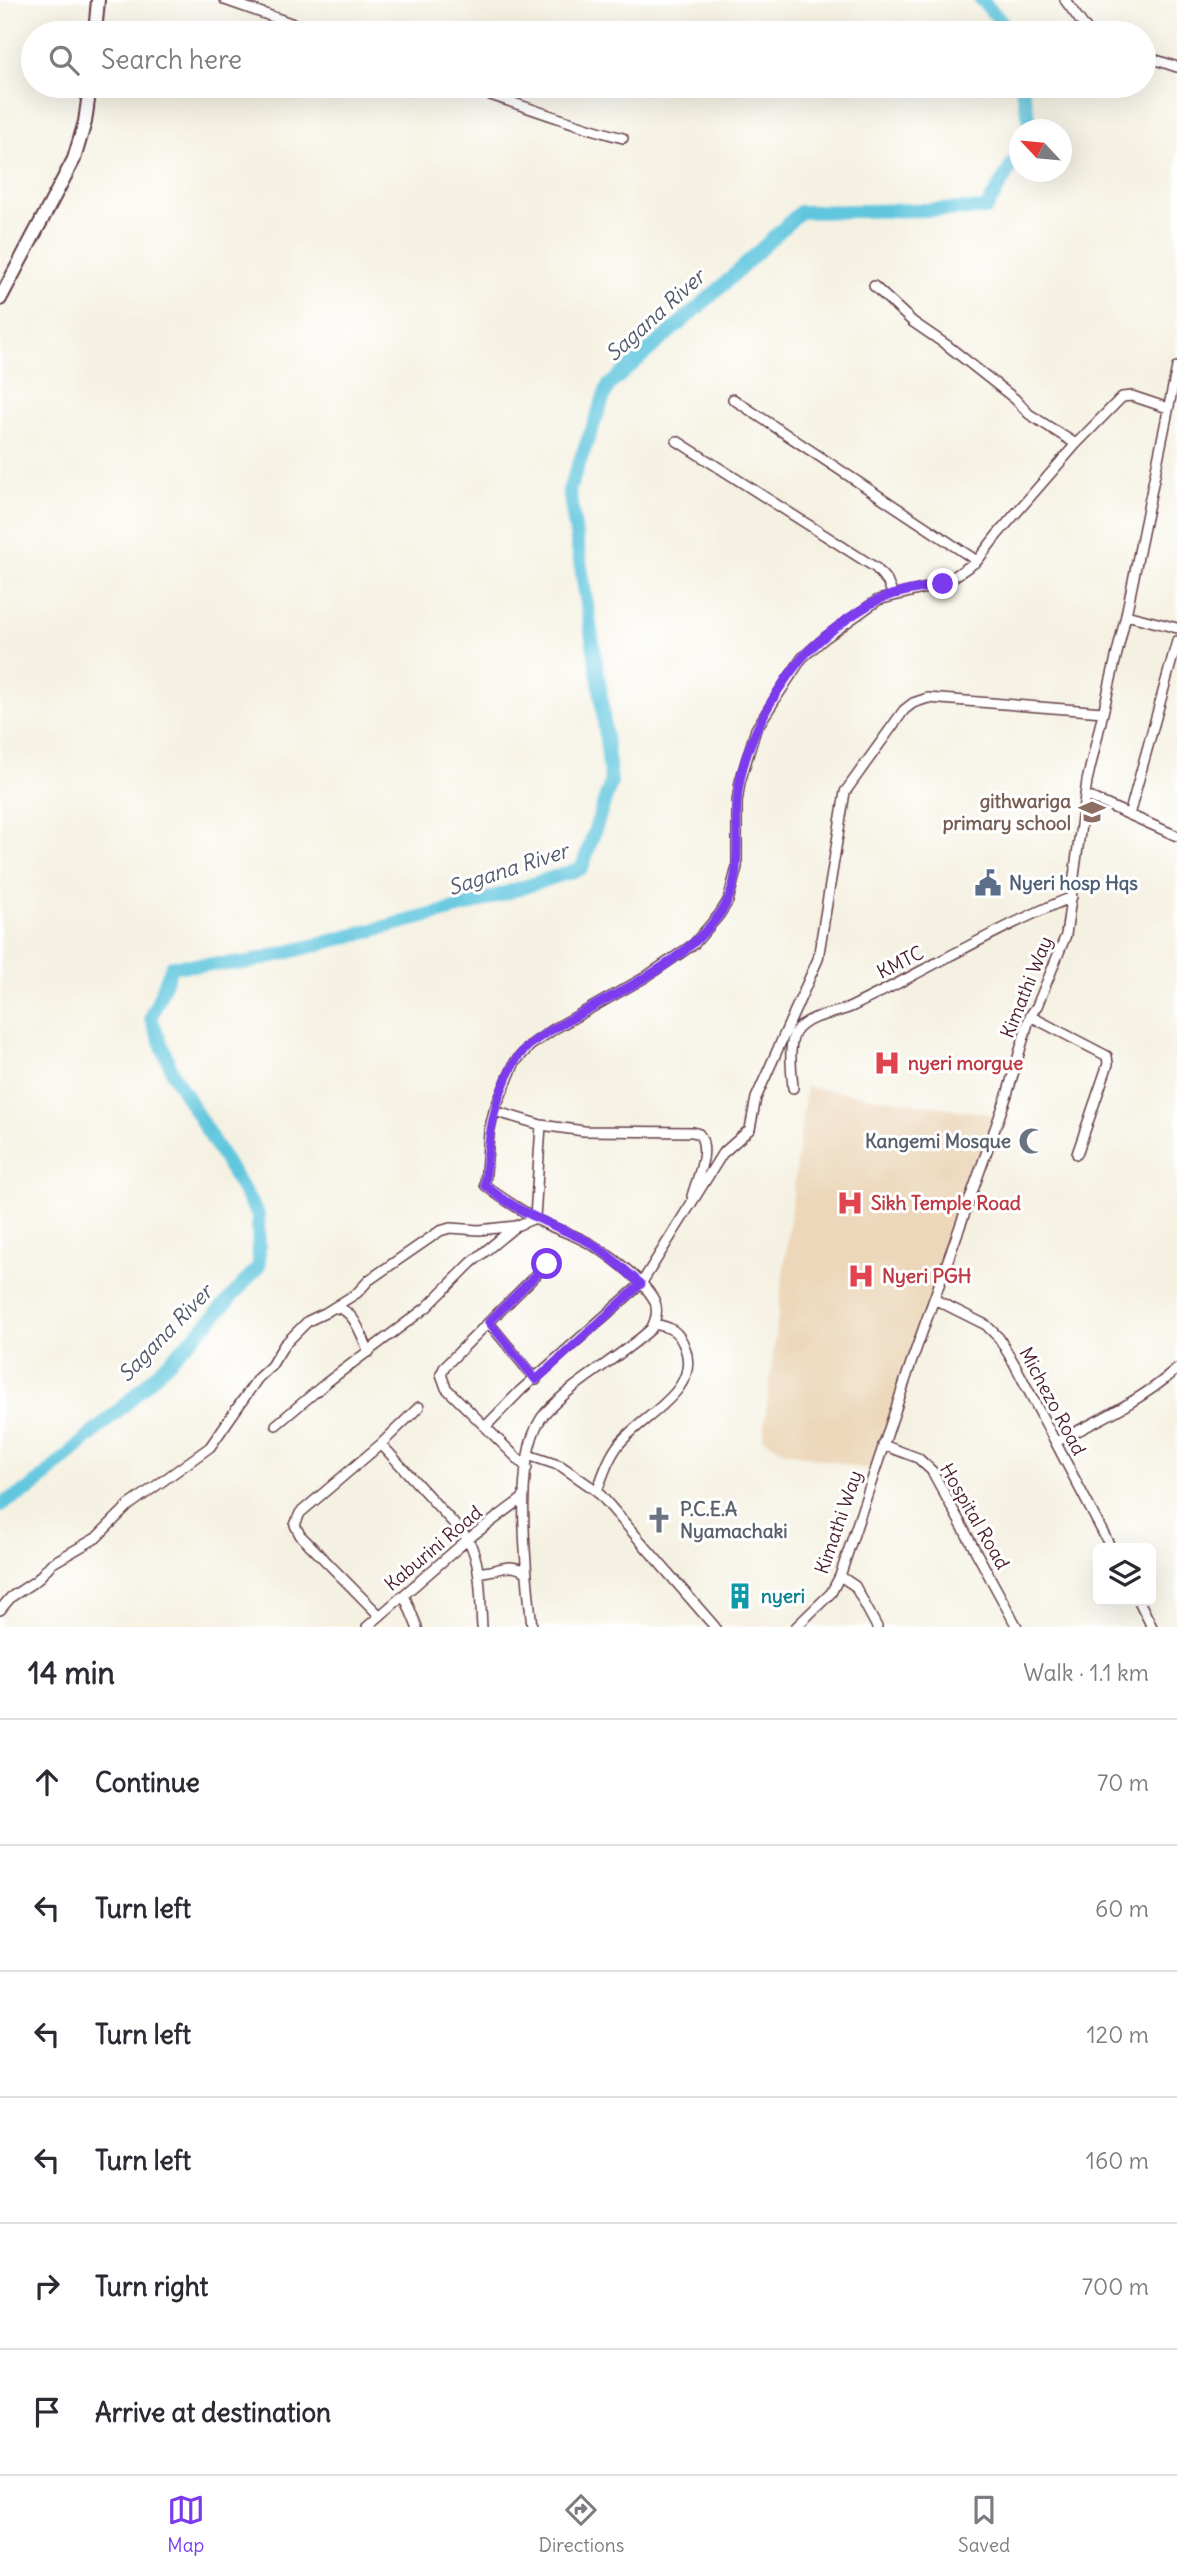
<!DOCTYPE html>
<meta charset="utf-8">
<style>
:root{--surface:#fff;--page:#f2f2f3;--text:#2b2b33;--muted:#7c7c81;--line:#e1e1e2;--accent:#7c3aed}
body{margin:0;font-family:Delius,sans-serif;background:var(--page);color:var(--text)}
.controls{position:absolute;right:21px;bottom:21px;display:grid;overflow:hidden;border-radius:10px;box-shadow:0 7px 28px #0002}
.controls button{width:63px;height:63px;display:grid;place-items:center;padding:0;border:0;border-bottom:2px solid var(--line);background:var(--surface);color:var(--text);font:35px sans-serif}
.compass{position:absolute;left:1009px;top:119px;width:63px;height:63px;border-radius:50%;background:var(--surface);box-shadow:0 7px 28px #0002;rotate:296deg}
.stop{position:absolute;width:21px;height:21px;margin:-16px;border:5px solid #7c3aed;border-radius:50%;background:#fff}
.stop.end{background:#7c3aed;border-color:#fff;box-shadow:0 2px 7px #0008}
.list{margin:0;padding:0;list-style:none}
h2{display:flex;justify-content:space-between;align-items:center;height:91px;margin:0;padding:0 28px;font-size:30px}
h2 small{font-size:23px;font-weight:400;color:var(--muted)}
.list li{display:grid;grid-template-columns:46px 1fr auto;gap:21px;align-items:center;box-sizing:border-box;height:126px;padding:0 28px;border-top:2px solid var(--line)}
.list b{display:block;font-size:26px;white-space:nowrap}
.list em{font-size:23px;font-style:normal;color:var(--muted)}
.icon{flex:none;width:38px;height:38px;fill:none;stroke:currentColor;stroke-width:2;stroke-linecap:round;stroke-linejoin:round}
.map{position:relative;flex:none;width:1177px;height:1627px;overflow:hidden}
.search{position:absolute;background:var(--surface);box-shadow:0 7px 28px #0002;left:21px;right:21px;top:21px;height:77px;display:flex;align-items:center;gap:18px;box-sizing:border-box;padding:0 24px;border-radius:38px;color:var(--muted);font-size:26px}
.sheet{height:847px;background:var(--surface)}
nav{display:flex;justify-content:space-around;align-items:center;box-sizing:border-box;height:98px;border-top:2px solid var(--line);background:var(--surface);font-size:19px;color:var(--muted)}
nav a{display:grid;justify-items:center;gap:4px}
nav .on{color:var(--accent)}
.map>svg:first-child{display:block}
.built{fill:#ecd7ba}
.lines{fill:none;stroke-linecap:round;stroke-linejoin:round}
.river{stroke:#60c6de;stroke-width:14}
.minor-casing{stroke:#643e46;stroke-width:12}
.secondary-casing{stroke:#643e46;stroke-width:16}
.minor{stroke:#fff;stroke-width:9}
.secondary{stroke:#fff;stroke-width:12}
.route{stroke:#7c3aed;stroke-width:9}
.labels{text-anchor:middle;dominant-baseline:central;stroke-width:6;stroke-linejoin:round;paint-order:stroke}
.education-label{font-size:19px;font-weight:bold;fill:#785e54;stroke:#fff;text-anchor:end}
.service-label{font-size:19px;font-weight:bold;fill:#4e5e75;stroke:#fff;text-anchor:start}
.street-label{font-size:19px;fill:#4a1f2b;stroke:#fff}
.health-label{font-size:19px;font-weight:bold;fill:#be3a42;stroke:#fff;text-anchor:start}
.worship-label{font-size:19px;font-weight:bold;fill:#5b616d;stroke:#fff;text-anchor:end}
.culture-label{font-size:19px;font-weight:bold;fill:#0d838f;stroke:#fff;text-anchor:start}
.water-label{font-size:21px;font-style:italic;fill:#52596a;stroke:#fff}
</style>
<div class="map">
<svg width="1177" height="1627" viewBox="0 0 1177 1627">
<rect width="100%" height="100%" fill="#fff"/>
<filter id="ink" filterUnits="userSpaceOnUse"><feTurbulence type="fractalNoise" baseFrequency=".0143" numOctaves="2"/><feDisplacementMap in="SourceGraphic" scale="14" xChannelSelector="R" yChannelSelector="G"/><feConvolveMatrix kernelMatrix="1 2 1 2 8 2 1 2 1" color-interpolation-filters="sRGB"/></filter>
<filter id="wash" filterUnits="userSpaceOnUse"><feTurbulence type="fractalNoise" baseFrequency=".00686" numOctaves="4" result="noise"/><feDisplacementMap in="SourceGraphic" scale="28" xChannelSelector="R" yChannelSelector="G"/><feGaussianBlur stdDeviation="1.57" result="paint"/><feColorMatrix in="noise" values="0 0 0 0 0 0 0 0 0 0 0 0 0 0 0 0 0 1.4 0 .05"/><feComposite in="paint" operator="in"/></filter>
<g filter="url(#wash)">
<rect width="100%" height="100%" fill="#f5f1e2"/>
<path class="built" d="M806,1087l188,28 -120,356 -92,-21 -19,-12z"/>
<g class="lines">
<path class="river" d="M981,0l22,23 3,10
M1021,86l11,44
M0,1505l30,-16 100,-89 79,-78 50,-56 -1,-51 -84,-139 -23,-58 21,-52 74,-3 220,-57 116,-38 29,-86 -11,-94 -31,-198 39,-104 111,-97 81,-77 186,-3 34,-58"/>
</g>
</g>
<g filter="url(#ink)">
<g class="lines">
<g class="minor-casing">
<path id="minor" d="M225,0l94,33
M1065,0l24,33
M1144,56l33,11
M462,86c54,16 106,38 161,52
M874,286l39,36 35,24 67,53 14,15 47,30
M733,399l244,162
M677,441l199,127 11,13 6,14
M1126,615l51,13
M1085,795l92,41
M1129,815l48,-174
M1030,1016l77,40 1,8 -31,90
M793,1088c-1,-15 -6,-46 4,-58 14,-16 36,-15 54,-23 74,-36 145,-79 221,-110
M494,1111l47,14 43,6 109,1 6,2c12,16 -2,44 -7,62
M934,1299l52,26 13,13 16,27 96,183
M334,1308c19,-2 28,29 35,44
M489,1323l47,57
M276,1425l50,-42 101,-76 44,-44 45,-37 19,-8 6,-93
M486,1426l35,-36 120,-106 81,-130 28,-25 6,-31 62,-139 27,-167 59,-82 9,-7 15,-5 175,14
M1056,1442c41,-21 86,-42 121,-73
M381,1444l87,95c14,26 12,59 14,88
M883,1445l35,13 14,13 85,156
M528,1455l33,11 36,25 118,136
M527,1468l-81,-80 -5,-14 4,-8 102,-102
M597,1491c6,-16 12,-35 23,-48 23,-28 81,-52 65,-95 -6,-17 -14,-21 -31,-24
M478,1572c20,1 28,-12 48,0
M840,1576l15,10 22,41
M404,1595l13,32
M1139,1601l13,26
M0,1610l11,-13 26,-17 14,-16 45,-26 32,-32 82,-59 48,-69 13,-12 13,-21 24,-24 17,-8 32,-20 12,-13 71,-49 10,-3 29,2 37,-4
M380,1616l-80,-81 -5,-10 5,-12 81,-69 38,-37
M367,1627l101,-88 55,-41
M532,1627c-5,-51 -22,-176 14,-215 30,-32 72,-53 105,-83 5,-9 8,-21 2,-31 -12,-20 -49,-48 -70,-58 -16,-8 -34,-13 -49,-22 -17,-11 -34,-20 -49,-33l4,-53 5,-21 21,-49 16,-17 23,-16 90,-51 50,-34 25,-29 9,-14 9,-34v-65l3,-20 16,-53 46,-71 23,-20 53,-38 65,-16 34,-23 20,-26 79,-91 46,-47 10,-1 36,12
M796,1627l35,-34 9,-17 70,-210 97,-271 23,-79 7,-10 29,-71 21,-154 39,-166 51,-248"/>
</g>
<g class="secondary-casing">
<path id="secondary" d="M95,33l3,-33
M0,299l74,-140 11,-37 5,-36"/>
</g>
<use href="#minor" class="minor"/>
<use href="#secondary" class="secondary"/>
</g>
</g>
<g class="lines" filter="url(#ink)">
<path class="route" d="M547,1264l-58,58 47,58 105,-96c-18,-15 -35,-33 -56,-44 -35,-17 -71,-29 -100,-55 3,-43 7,-84 29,-122 12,-21 39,-34 59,-45 51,-30 110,-54 146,-103 25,-33 16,-74 18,-112 3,-51 32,-105 64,-144 17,-20 51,-45 75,-58 20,-10 45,-12 67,-17"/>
</g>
<defs>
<g id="school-bare" transform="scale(2.1)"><path d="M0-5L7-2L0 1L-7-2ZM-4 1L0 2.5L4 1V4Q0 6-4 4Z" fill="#8d6e63" stroke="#fff" stroke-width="2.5" paint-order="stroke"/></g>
<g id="civic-bare" transform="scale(2.1)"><path d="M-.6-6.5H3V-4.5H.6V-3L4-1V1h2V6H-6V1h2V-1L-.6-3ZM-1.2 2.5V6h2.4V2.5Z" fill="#5c6f8a" stroke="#fff" stroke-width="2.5" paint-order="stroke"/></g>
<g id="hospital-bare" transform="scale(2.1)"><path d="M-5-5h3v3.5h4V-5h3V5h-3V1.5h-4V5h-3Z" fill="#e0444e" stroke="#fff" stroke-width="2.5" paint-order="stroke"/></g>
<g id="mosque-bare" transform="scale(2.1)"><path d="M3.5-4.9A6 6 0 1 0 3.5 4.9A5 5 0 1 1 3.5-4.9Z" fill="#6b7280" stroke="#fff" stroke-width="2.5" paint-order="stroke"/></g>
<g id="church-bare" transform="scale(2.1)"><path d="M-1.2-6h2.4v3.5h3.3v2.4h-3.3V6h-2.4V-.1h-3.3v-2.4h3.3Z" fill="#6b7280" stroke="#fff" stroke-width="2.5" paint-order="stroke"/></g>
<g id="building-bare" transform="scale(2.1)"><path d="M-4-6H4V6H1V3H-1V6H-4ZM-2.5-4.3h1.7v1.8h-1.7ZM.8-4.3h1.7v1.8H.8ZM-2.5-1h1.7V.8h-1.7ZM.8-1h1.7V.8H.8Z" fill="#0f9aa8" stroke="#fff" stroke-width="2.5" paint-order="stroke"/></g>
</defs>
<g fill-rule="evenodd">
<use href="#school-bare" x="1092" y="812"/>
<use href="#civic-bare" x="988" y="883"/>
<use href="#hospital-bare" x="887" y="1063"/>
<use href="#mosque-bare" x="1032" y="1141"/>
<use href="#hospital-bare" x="850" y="1203"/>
<use href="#hospital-bare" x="861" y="1276"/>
<use href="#church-bare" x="659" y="1520"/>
<use href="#building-bare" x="740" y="1596"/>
</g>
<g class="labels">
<g class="education-label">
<text x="1071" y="801">githwariga<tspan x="1071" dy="22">primary school</tspan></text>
</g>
<g class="service-label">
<text x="1009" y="883">Nyeri hosp Hqs</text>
</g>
<g class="street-label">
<text transform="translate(900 962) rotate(-27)">KMTC</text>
<text transform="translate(1026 987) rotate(-68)">Kimathi Way</text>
<text transform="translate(1053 1401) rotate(62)">Michezo Road</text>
<text transform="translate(975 1516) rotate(60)">Hospital Road</text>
<text transform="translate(838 1522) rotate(-71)">Kimathi Way</text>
<text transform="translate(433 1548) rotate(-40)">Kaburini Road</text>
</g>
<g class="health-label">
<text x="908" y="1063">nyeri morgue</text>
<text x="871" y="1203">Sikh Temple Road</text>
<text x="882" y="1276">Nyeri PGH</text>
</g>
<g class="worship-label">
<text x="1011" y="1141">Kangemi Mosque</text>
<text x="680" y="1509" text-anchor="start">P.C.E.A<tspan x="680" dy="22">Nyamachaki</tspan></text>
</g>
<g class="culture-label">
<text x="761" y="1596">nyeri</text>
</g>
<g class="water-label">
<text transform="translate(655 315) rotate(-42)">Sagana River</text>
<text transform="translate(508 869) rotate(-18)">Sagana River</text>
<text transform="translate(165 1333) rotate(-46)">Sagana River</text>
</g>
</g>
</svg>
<div class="controls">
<button><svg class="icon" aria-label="layers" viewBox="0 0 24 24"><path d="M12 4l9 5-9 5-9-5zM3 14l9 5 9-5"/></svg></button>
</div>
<svg class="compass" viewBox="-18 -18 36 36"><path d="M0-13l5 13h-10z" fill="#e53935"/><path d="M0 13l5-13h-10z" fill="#7c7c81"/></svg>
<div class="stop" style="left:547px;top:1264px"></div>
<div class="stop end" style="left:943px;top:584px"></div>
<div class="search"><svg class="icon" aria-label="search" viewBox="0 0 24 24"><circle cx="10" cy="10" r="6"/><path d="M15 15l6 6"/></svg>Search here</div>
</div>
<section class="sheet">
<h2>14 min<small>Walk · 1.1 km</small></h2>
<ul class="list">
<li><svg class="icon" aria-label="ahead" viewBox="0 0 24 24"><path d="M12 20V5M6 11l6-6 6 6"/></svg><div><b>Continue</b></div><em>70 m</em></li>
<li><svg class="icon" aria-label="left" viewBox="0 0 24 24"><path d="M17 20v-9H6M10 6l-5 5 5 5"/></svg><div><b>Turn left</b></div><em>60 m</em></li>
<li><svg class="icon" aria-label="left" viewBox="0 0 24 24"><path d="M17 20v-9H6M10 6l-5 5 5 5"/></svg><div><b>Turn left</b></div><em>120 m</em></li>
<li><svg class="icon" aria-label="left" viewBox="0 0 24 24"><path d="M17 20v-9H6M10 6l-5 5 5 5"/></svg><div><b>Turn left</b></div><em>160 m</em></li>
<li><svg class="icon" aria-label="right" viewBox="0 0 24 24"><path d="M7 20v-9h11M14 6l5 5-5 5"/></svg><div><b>Turn right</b></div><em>700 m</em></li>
<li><svg class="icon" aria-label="arrive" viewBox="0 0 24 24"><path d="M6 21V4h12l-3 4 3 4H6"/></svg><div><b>Arrive at destination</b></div></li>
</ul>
</section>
<nav>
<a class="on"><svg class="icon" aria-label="map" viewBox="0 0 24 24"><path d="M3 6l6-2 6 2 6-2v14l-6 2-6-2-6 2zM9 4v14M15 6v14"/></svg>Map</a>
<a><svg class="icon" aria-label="directions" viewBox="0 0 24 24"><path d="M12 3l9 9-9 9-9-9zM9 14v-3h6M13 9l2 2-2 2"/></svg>Directions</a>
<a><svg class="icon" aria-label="saved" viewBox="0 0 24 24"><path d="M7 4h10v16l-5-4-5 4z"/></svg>Saved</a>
</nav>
